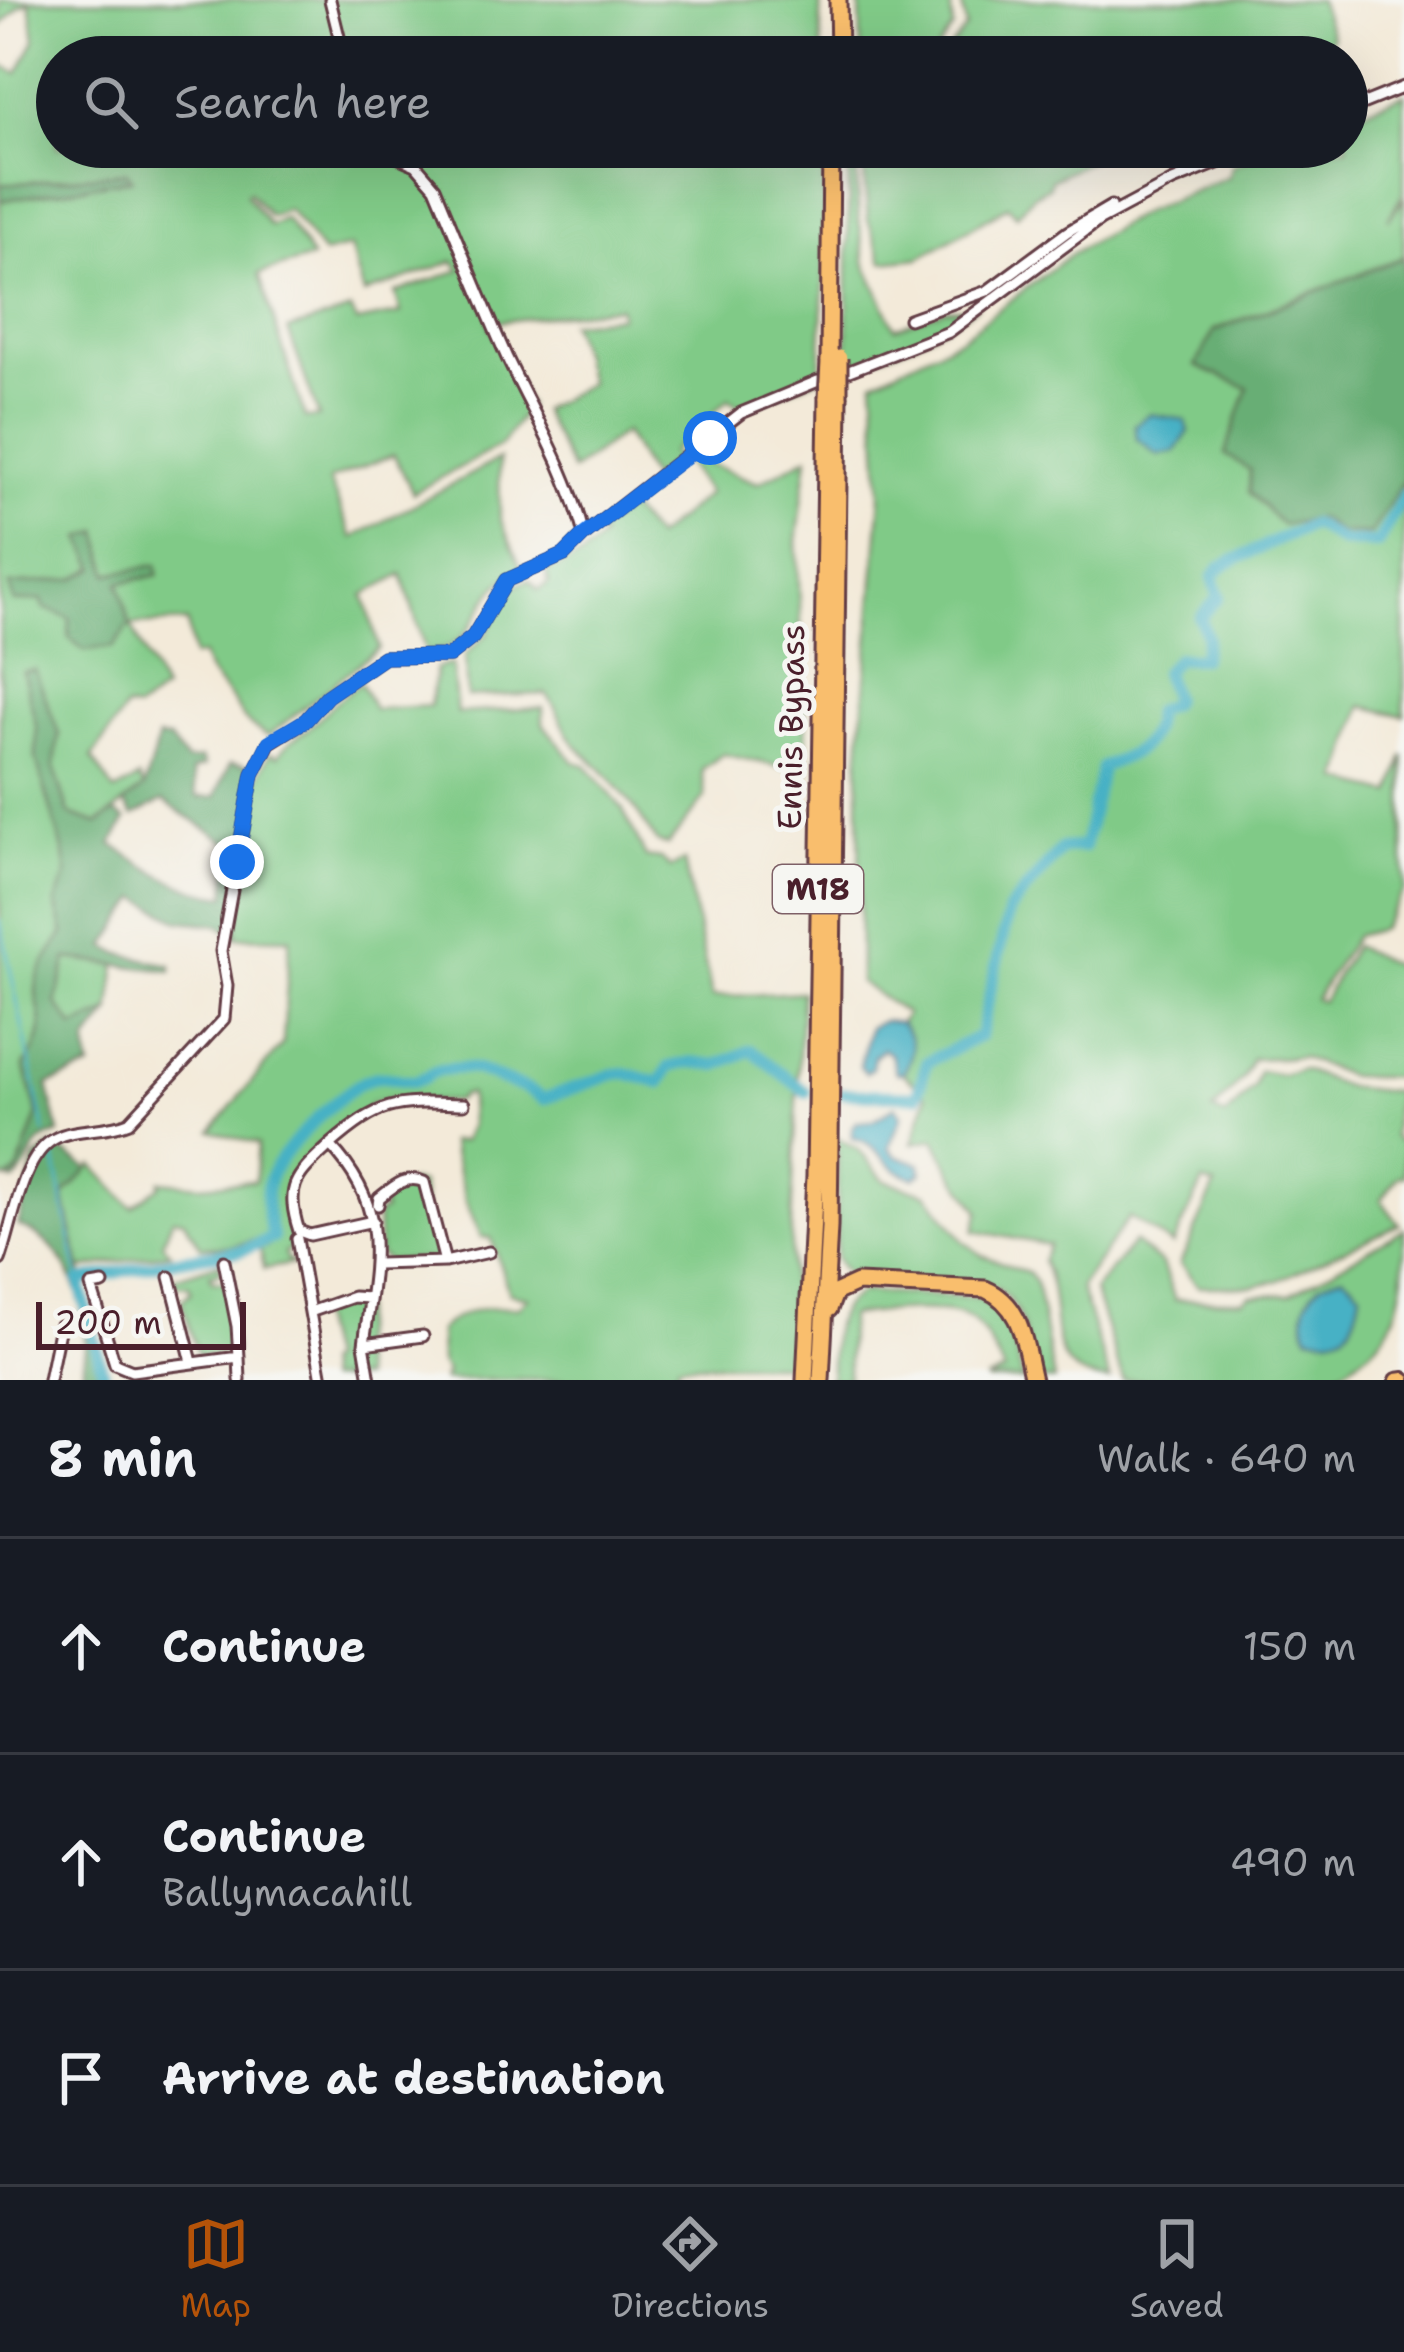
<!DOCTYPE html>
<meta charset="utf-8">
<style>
:root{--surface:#171b24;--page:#242831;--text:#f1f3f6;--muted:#9ea1a6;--line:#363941;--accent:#b45309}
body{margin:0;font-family:"Shantell Sans",sans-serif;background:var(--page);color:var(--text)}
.scale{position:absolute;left:36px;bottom:30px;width:210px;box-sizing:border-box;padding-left:12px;border:6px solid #4a1f2b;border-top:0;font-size:33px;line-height:42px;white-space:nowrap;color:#4a1f2b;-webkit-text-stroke:9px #f6f6f2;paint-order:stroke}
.stop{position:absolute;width:36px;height:36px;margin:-27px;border:9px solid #1a73e8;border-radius:50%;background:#fff}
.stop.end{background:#1a73e8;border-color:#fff;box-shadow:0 3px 12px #0008}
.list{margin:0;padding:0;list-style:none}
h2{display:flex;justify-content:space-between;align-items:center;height:156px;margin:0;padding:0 48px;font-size:51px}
h2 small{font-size:39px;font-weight:400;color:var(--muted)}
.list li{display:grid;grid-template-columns:78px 1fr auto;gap:36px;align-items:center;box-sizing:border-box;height:216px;padding:0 48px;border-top:3px solid var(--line)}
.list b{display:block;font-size:45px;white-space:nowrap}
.list p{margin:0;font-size:39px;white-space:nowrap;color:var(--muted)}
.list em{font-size:39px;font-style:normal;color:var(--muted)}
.icon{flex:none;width:66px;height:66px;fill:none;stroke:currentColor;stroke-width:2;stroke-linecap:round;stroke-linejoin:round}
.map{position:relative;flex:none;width:1404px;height:1380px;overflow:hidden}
.search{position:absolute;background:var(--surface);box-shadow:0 12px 48px #0002;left:36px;right:36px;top:36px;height:132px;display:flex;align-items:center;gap:30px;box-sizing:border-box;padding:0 42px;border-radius:66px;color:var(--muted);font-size:45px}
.sheet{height:804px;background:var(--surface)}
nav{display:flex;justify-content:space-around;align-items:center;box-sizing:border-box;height:168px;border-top:3px solid var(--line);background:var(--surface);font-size:33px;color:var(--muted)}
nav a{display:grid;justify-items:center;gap:6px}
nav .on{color:var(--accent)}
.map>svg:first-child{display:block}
.green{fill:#80ca87;stroke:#657459;stroke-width:3;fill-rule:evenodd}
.forest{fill:#68ae74;stroke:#596650;stroke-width:3}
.water{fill:#47b1c5;stroke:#486878;stroke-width:3}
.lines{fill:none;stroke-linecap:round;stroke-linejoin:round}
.stream{stroke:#47b1c5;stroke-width:3}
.river{stroke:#47b1c5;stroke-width:12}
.minor-casing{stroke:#633d45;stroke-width:15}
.major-casing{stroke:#633d45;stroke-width:18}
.highway-casing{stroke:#633d45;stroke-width:21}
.minor{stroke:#fff;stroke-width:9}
.major{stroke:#f9be6d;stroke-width:12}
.highway{stroke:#f9be6d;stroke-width:15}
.highway-bridge-casing{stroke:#633d45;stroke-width:21;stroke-linecap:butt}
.highway-bridge{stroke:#f9be6d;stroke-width:15}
.route{stroke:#1a73e8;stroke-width:15}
.labels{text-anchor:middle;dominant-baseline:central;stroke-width:10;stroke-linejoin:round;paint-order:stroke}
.shield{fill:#f6f6f2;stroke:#7e6067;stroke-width:3}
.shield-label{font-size:30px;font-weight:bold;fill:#4a1f2b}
.street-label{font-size:33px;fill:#4a1f2b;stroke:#f6f6f2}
</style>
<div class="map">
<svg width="1404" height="1380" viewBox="0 0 1404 1380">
<rect width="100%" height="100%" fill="#f6f6f2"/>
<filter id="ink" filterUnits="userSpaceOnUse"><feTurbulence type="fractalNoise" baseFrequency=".00833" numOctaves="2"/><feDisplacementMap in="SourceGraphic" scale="24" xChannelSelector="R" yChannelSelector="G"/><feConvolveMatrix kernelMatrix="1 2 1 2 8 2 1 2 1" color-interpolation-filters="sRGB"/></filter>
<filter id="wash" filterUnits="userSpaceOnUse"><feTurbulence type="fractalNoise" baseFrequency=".004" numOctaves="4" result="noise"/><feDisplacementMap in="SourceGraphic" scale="48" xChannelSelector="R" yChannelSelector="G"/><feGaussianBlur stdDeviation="2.7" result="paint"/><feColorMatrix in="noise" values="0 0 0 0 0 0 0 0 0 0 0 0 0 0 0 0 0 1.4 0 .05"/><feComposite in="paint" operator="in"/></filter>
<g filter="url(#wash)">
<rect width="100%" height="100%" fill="#f3ead9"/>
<path class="green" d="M0,0h820l2,57h-765v90h341l-1,4 37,17 17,-21h372l2,109 -5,121 -77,32 -14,-10 -58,53 6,6 -26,21 -27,-47 -52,39 -31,-61 48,-27c-7,-18 -11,-46 -20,-60l51,-7 -1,-9 -130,16 39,83 -27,39 -88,48 -19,-38 -65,25 23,58 147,-79 1,59 22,52c-49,17 -38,77 -96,83l-24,-79 -38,21 15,53 -111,88c-32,-18 -21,-17 -40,-41 -12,-16 -20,-19 -26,-40l-9,2 -6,-35 -56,3 32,66 -26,19 -11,-2 -34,50 23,34 24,-14 5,10 -46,36 -29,-10 -15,-47 5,-33 -35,-62 13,57 -1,30 28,94 3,21 -11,29 8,30c-8,13 -20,28 -25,42 -12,31 20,46 -15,91l14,48 -21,59 -10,6 -7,-2v-976l131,-22 -5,-7 -126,13v-120l18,8 17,-33 -5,-38 -11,5 -19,20zM249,192l21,25 18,-8 35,45 27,-7 14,47 90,-33 6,9 -65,23 6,20 -44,9 -6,-12 -63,20 31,87 -14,1 -46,-144 53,-16 -27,-40 -15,8 -24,-31zM98,532l11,42 48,-8 1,9 -40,8 12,42 -59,-7 -27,-10 -2,-8 54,-33z
M860,0h90l3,28 -21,29h-71z
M961,0h358l13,38 -36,19h-353l23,-29z
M1404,94v98l-16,28 16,-21v58l-190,73 35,58 1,82 90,63 30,1 34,-54v236l-42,-10 -22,74 52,14 12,-39v135l-23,39 -26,7 -40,63 7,2 32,-55 50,24v108l-55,-2 -48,-19 -49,2 -9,19 -30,33 13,5 28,-29 5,-16 23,4 20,-6 45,18 49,5 -3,45 11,10v29h-5l-18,24 18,24 -122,57 -26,5h-53l-18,-22 35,-78 -12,-4 -30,63 -44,-28 -49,70 30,93c-76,-3 -42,-71 -68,-119l7,-16 -75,-14 6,-20 -27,-37 -18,-35 -22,4 14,-47 -24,-23c11,-17 11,-35 -3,-50l6,-9 -46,-32 -1,-217 22,-269 -7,-115 87,-43 110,-84 68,-40 90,-38 2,-10 45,-19h71v-30z
M849,147h7l2,65 7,50 30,66 50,-19 30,-1c-31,19 -91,56 -128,54z
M862,147h254l-65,33 -2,7 -15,8 -17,20 -9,-9 -89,52 -36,4 -15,-42z
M808,457l-11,84 11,232 -85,-19 -21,15 3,28 -37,48 -10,-2c-23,-36 -46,-66 -78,-94 -17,-15 -19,-38 -34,-55l-79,3 -2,-42 21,-20 25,-48 18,-7 10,10 10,-7 -3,-11 35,-15 21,-19 -4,-6 30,-24 27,30 53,-44 -21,-30 7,-6 64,25z
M452,664l5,49 86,-5v16l31,38 12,3 36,43 24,49 15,2 10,9 13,-7 28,136 90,-5 -11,237 -1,135h-112l-3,16h-232l3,-8 -6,-9 -1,-32c22,-23 49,-24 80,-24l9,-10 -19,-4 -18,-55 -10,-1 -16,-37 -15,-58 13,-1 7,-16 -1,-31 -7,1 -6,6 -60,1 -4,-4 -22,5 -1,6c-51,33 -106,68 -74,136l-11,8 3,7 9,3 -32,6 -4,-21 8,-2 -2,-9 -34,9 -31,1 -17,-27 -11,-2 -11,25 8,10 -90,16 -16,-74 29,-30 39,42 28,-21v-5l39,4 56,-4 3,-37 -46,-13 71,-88 7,-105 -54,-1 20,-155 14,-29 8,3c10,-17 25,-20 37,-34 15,-16 27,-27 46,-39l13,26 56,-3 6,-38z
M67,959l50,6 -7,47 -35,15 -19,-23z
M838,1138l20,11 26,31 44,14 36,48 18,13 46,18 8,10 18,97h-18c-9,-31 -11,-77 -42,-93l-137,-8 -14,-9 -7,-11z
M410,1182l11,2 5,35 13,36 -4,4 -48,2 -8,-7 -2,-40 7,-3 -2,-6 10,-13z
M1404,1229c0,82 -4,111 -80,151h-201l-29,-90 40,-48 28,22 13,36h68l7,-5 40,-1z
M220,1263v10l-10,2 2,6 12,1 3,8 7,62 -36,4 -17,-55 10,-9 -2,-6 -14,-1 -1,-7z
M862,1292l117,6c33,18 35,48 44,82h-38l19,-8c-8,-17 -17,-38 -31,-51 -18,-17 -98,-9 -124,-5l-1,64h-18c4,-36 -4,-70 32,-88z
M352,1301h6l4,9 -5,36 5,32 -36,2 -2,-17 4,-3 -10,-43 6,-7z"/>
<path class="forest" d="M127,172l5,7 -132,22v-16z
M1404,257v223l-33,54 -31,-1 -21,-15 -37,7 -33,-33 1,-22 -25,-16 23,-66 -52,-22 18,-35z
M99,531l10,43 48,-9 1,10 -39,8 11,42 -17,22 -29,3 -15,-12 1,-20 -26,-10 -2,-8 -28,2 -5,-17 65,-6 22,-11 -14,-30z
M35,670l24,64 -5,33 15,47 29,10 17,-12 11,8 -14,24c35,25 71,47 114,52l4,-52 -67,-43 -30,15 -9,-13 20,-15 14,-50 11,1 17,22 15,-2 3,7 -12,5 5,26h18l15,-34 17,2 9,17 -20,155 -17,-12 -39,-4 -42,-23 -32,48 12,7 53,12 1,6 -105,-12 -11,44 18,24 36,-15 -23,31 3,25 -42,17 11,48c-35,11 -23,30 -45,48l-7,-2 10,-6 21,-59 -14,-48c35,-45 3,-60 15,-91 5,-14 17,-29 25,-42l-8,-30 11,-29 -3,-21 -28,-94 1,-30 -14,-57z
M53,1145l36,24 -25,26 41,185h-20c-5,-14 0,-24 0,-38 -1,-47 -20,-100 -67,-116l17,-67z"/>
<path class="water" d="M1149,414l36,6 4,11 -14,21 -17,3 -21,-16 -2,-14z
M883,1021l17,2c15,17 15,31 3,50h-7l-5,-18 -8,-6 -9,7 -2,12 -6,5 -6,-7 9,-39z
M895,1106l7,10 -13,31 6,8 26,9 1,9 -7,5c-29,-6 -36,-36 -62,-40l-1,-11 5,-5 17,-2z
M1344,1275l17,16c-5,36 -14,52 -53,44 -12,-31 6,-54 36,-60z"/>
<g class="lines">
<path class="stream" d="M0,921l45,212
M53,1150l26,131"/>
<path class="river" d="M844,1093l73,3 10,-34 53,-26 29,-126 53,-62 22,-1 18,-80c33,-15 50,-16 53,-56l15,-6 3,-6 -9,-27 13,-14h25l5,-21 -7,-19 19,-22 -6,-19 7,-10 92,-43 31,18 35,1 26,-48
M105,1380l-26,-99 102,-22 60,-8 32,-13c-5,-18 -9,-35 -5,-55 5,-26 75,-94 101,-104 16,-6 31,3 46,2 10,-2 16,-9 25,-11 40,-5 37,1 70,13 13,5 22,7 33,16l71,-25 11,-1 35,10 9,-16 22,-5 26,3 34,-15 55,42"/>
</g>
</g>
<g filter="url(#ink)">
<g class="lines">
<g class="minor-casing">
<path id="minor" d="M330,0l14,57
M1347,110l57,-23
M374,147l42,18 19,22c24,57 47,115 72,171 28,59 61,113 77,177
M909,319l78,-28 80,-59 44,-26
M849,371l100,-39 151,-112 73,-39 84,-34
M330,1145c-33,31 -46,39 -31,86l11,4 63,-14
M378,1205l1,-7c14,-11 27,-24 45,-16l21,80
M297,1239l25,141
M0,1260c13,-35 21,-103 54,-121 21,-12 52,-7 75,-17l95,-103 3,-33 -6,-35 32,-177 16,-31 37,-23 21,-24 57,-39 65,-1 24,-19 34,-57 57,-25 20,-20 157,-122 77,-32
M224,1261l13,65 2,31
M377,1264l68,-2 44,-10
M170,1277l22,85
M103,1284l-12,2 24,78 17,7 107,-14 1,23
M310,1312l43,-15 16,1
M364,1344c10,-79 28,-134 -34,-199 53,-46 66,-43 134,-41
M49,1380l11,-54
M370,1380l-6,-36 59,-8"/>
</g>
<g class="major-casing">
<path id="major" d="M1397,1380l7,-1"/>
</g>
<g class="highway-casing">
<path id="highway" d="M838,0l1,57
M829,362l2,-215
M829,1309l6,-16 22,-10 128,6c38,16 39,55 48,91
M805,1380l10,-204 12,-778
M821,1380l8,-153 10,-831"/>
</g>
<use href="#minor" class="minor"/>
<use href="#major" class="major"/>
<use href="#highway" class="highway"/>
<g class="highway-bridge-casing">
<path id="highway-bridge" d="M839,396v-38
M827,398l2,-36"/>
</g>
<use href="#highway-bridge" class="highway-bridge"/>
</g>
</g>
<g class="lines" filter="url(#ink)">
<path class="route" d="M237,862l16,-88 16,-32 37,-22 21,-24 57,-39 65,-1 24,-19 34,-57 57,-25 20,-20 126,-97"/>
</g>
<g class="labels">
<rect class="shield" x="773" y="865" width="90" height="48" rx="9"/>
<g class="shield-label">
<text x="818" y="889">M18</text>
</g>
<g class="street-label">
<text transform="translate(791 727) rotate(-89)">Ennis Bypass</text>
</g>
</g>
</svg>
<div class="scale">200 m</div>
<div class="stop" style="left:710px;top:438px"></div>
<div class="stop end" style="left:237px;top:862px"></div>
<div class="search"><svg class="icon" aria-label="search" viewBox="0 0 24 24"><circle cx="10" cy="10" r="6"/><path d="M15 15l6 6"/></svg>Search here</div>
</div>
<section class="sheet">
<h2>8 min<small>Walk · 640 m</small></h2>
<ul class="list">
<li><svg class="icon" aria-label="ahead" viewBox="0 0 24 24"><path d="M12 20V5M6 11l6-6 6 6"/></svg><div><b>Continue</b></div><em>150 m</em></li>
<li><svg class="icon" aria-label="ahead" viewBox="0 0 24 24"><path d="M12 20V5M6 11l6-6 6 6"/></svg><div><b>Continue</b><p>Ballymacahill</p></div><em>490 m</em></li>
<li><svg class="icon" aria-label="arrive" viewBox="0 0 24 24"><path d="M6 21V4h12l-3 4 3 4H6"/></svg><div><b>Arrive at destination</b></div></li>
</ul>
</section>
<nav>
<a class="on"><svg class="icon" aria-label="map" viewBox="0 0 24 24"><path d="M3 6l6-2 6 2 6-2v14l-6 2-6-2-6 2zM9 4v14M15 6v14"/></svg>Map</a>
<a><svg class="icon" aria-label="directions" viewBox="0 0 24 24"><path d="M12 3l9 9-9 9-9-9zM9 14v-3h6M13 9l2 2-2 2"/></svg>Directions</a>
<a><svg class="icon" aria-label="saved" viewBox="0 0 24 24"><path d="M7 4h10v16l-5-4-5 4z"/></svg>Saved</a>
</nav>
